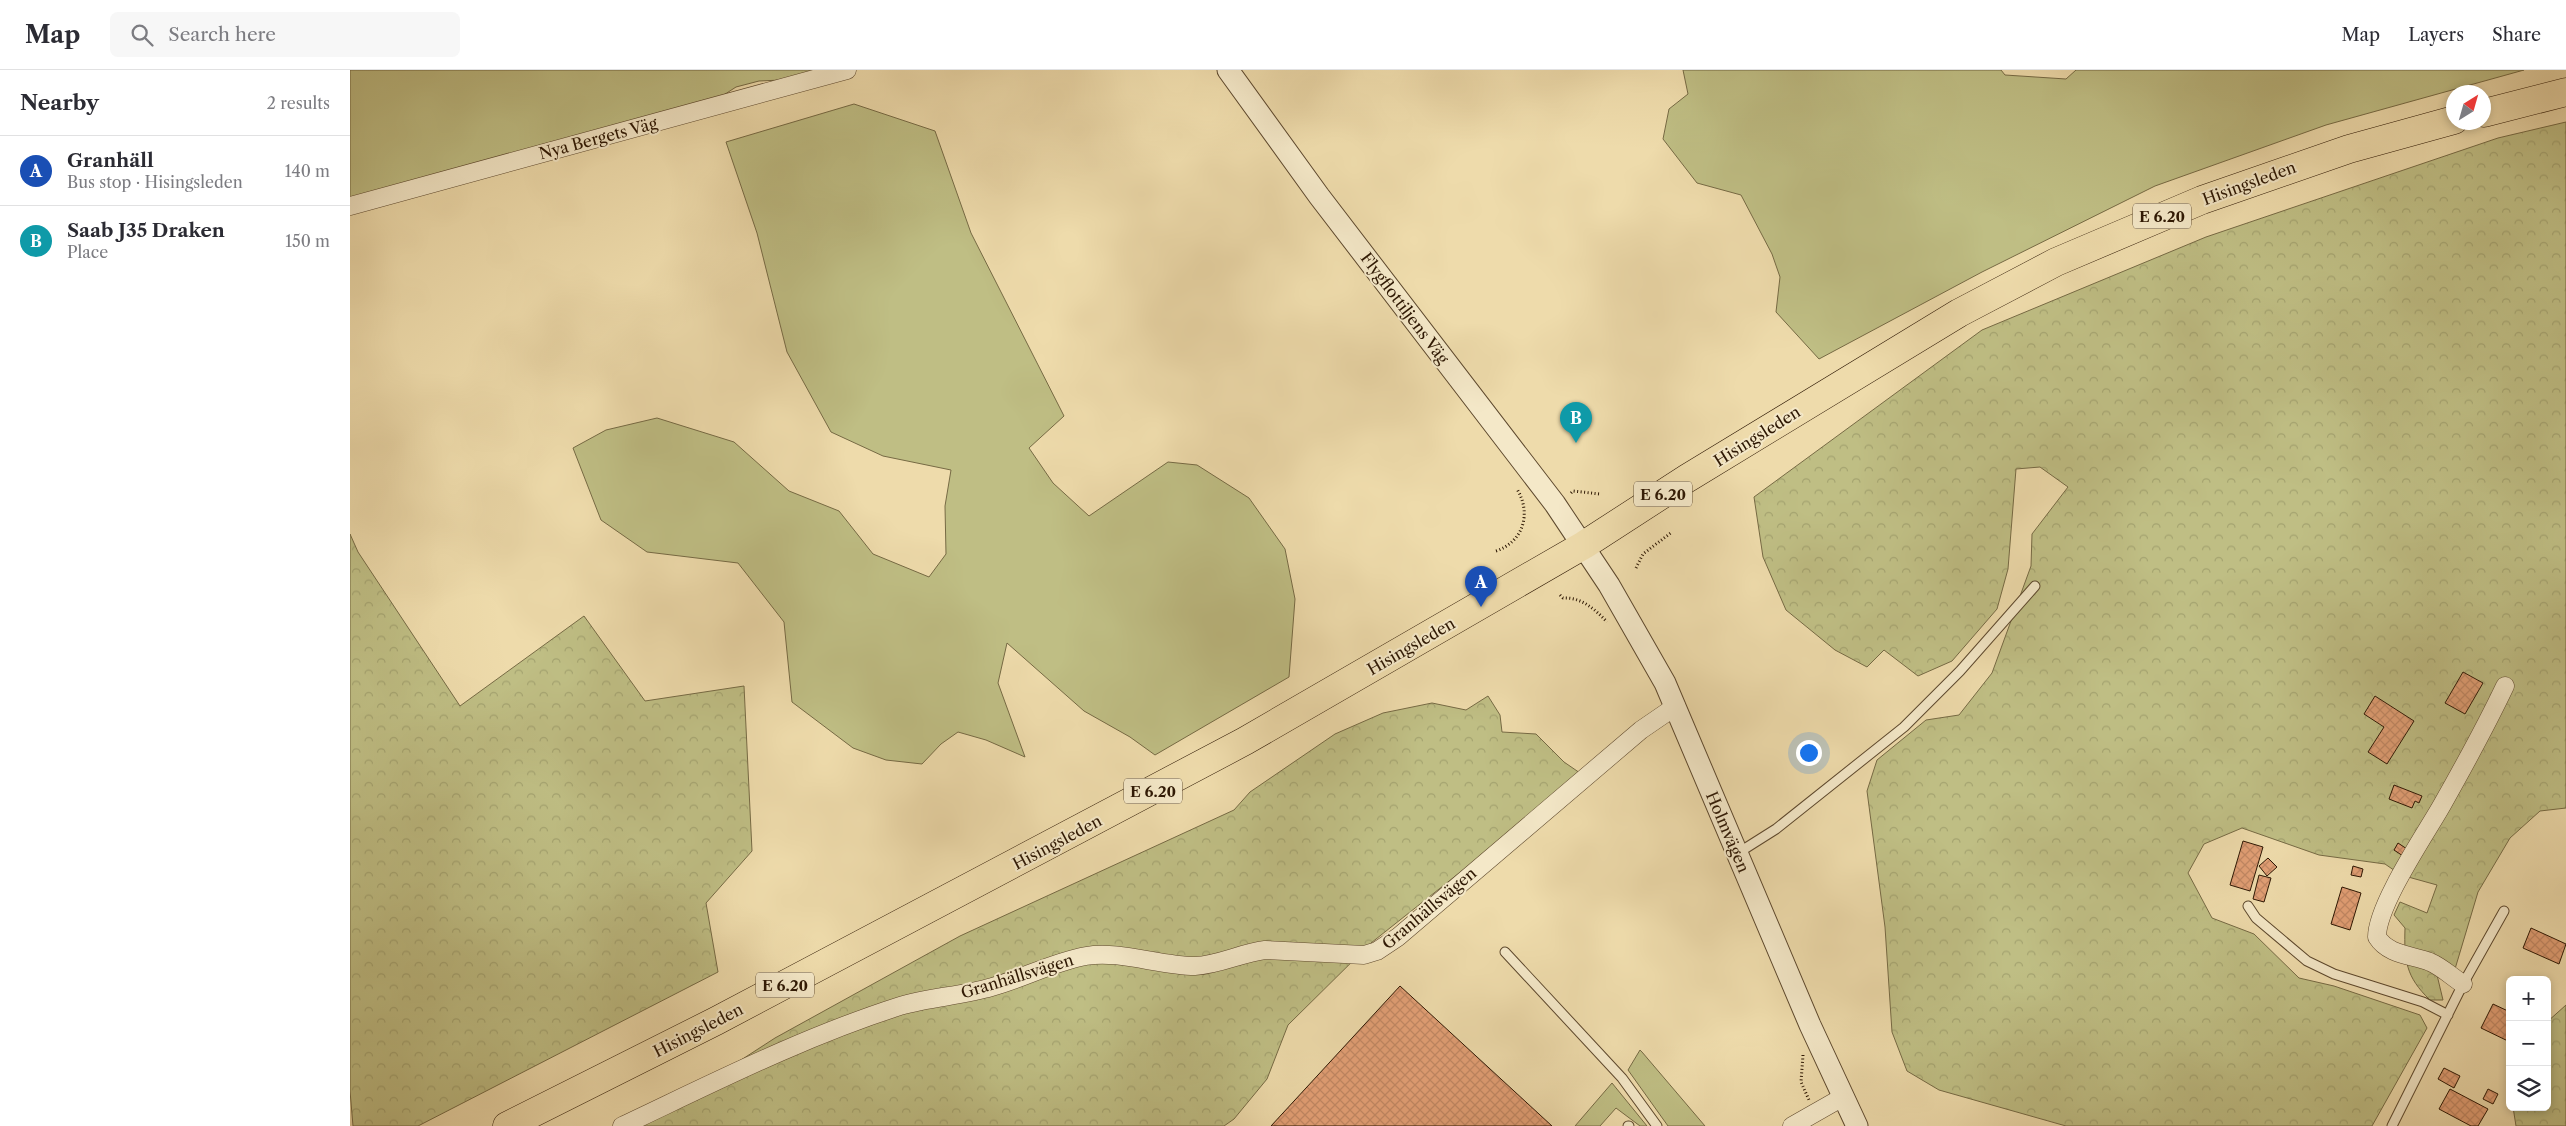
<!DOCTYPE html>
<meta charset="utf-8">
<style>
:root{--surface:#fff;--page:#f7f7f7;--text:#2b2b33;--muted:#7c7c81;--line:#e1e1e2;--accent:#2563eb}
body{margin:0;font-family:"Libre Caslon Text",serif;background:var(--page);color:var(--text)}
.controls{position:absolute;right:15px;bottom:15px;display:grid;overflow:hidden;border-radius:8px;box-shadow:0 2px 8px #0003}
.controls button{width:45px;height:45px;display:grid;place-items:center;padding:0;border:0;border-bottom:1px solid var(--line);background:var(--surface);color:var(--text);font:25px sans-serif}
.compass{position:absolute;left:2096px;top:15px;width:45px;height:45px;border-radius:50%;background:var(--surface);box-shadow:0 2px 8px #0003;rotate:37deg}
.you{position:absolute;left:1458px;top:682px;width:18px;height:18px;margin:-12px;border:4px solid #fff;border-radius:50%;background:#1a73e8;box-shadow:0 0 0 8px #1a73e833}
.badge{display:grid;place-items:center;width:32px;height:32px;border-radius:50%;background:var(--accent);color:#fff;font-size:16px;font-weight:700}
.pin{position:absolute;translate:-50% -41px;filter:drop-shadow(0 1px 2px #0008)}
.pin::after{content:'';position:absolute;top:26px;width:18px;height:15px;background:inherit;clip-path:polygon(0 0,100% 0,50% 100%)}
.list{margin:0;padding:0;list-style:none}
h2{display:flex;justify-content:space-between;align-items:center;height:65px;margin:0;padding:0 20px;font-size:21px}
h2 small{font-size:16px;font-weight:400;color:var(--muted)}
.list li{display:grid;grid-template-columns:32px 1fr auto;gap:15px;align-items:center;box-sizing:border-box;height:70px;padding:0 20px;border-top:1px solid var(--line)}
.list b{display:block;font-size:19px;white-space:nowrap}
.list p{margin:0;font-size:16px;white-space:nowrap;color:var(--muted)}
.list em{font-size:16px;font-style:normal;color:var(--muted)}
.icon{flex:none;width:28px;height:28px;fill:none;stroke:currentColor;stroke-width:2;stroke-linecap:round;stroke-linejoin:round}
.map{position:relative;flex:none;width:2216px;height:1056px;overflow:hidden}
header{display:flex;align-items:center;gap:30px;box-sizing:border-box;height:70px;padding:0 25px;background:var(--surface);border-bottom:1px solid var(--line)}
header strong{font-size:24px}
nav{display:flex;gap:28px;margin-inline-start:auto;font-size:18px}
.search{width:350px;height:45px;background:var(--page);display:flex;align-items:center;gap:12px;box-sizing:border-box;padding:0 18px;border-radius:8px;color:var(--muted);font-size:19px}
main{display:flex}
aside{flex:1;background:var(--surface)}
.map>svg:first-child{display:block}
.green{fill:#bfbe84;stroke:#766a44}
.forest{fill:url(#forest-crowns);stroke:#766a44}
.building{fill:url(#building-cross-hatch);stroke:#2d1703}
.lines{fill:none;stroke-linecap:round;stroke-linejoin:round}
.service-casing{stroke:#5d482d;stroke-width:11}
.minor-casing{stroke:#5d482d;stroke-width:19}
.tertiary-casing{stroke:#5d482d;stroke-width:23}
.trunk-casing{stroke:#2d1703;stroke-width:29}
.path{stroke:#2d1703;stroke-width:3;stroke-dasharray:1 2.5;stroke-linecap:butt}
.service{stroke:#f4e8c8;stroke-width:9}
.minor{stroke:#f4e8c8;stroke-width:18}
.tertiary{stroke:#f4e8c8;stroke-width:21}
.trunk{stroke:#eedbab;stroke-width:28}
.labels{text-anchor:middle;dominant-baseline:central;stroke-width:4;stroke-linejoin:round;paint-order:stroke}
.shield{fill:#f4e8c8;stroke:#69563e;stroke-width:1}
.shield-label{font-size:15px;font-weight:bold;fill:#2d1703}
.street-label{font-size:16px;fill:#2d1703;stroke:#f4e8c8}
</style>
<header>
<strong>Map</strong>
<div class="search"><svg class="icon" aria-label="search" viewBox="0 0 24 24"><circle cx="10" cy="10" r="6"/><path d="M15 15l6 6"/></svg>Search here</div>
<nav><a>Map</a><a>Layers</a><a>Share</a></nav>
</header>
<main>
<aside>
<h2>Nearby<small>2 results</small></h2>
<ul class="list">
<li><span class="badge" style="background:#1a4fb4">A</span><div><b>Granhäll</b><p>Bus stop · Hisingsleden</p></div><em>140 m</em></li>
<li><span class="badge" style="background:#0f9aa8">B</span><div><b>Saab J35 Draken</b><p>Place</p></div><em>150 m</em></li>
</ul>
</aside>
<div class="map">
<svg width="2216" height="1056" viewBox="0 0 2216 1056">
<defs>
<pattern id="forest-crowns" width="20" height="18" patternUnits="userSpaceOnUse" patternTransform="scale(1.25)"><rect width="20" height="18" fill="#bfbe84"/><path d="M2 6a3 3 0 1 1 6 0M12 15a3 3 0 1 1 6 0" fill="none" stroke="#a4a370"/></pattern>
<pattern id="building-cross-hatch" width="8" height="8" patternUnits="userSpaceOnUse" patternTransform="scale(1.25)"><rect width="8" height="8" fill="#e29f75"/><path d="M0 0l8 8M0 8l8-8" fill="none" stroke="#c28864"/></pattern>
</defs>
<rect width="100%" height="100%" fill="#eedbab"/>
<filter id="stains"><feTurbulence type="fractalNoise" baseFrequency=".004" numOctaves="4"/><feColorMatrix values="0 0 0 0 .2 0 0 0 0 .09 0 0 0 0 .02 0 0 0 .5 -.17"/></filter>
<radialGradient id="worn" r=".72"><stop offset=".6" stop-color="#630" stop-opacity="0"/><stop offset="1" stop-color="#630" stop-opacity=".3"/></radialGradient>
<path class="green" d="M0,0h467l-35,10 -23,1 -23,6 -20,13 -366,100z
M1333,0h318l4,5 61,4 10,-9h448l-198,55 -171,61 -173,86 -163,87 -43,-47 4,-35 -8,-23 -31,-59 -44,-12 -34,-44 6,-30 19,-15z
M504,34l81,27 36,102 93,183 -35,32 24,35 36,33 79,-54 29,3 52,33 36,51 10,50 -6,78 -134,78 -25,-18 -46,-26 -77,-68 -9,40 27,74 -39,-17 -28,-8 -17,12 -19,20 -36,-4 -33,-12 -61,-46 -8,-80 -46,-59 -91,-11 -46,-32 -28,-72 33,-18 51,-12 77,24 55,49 50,20 34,43 56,23 17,-23 -1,-48 6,-36 -68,-14 -52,-24 -44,-80 -30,-119 -31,-91z
M1290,980l2,2 63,74h-37l-40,-56z
M1262,1013l35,43h-7l-24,-18 -16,18h-25z"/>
<path class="forest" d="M2216,52v686l-26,3 -30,27 -32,54 -23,77 -18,6 6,25h-13c-24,-23 -26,-39 -25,-72l-11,-13 6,-13 27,11 10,-28 -36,-10 -16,-11 -66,-9 -77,-27 -38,16 -16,29 24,45 42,16 45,44 35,8 86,29 7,13 -55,98h-306l-127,-36 -32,-19 -15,-39 -7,-105 -18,-136 10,-31 49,-40 33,-5 33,-42 39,-107 1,-32 36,-47 -28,-20 -24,2 -8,100 -11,40 -45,52 -34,15 -34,-26 -17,17 -32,-17 -49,-40 -23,-53 -9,-60 228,-167 224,-93 292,-99z
M0,464l8,18 102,154 124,-90 61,85 99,-15 8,165 -46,52 12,69 -300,154h-65l-3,-35z
M1138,626l12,19 2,17 34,2 28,28 16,11 -25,24 -184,146 -83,82 -21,54 -33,40 -10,7h-585l136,-88 185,-102 274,-126 16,-18 85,-58 48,-21 49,-10 34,7z
M2216,935v121h-50l-3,-19h34v-85z"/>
<path class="building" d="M2113,602l20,11 -18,31 -20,-11z
M2025,626l39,25 -27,43 -19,-12 16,-25 -20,-13z
M2044,715l28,11 -3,7 -4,-2 -3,7 -23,-9z
M1893,771l20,6 -13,44 -20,-6z
M2048,773l9,6 -4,7 -9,-6z
M1918,788l9,9 -10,9 -8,-10z
M2003,796l10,3 -2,8 -10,-2z
M1909,805l12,3 -7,24 -11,-3z
M1992,817l19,6 -11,37 -19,-6z
M2181,858l35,16 -7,20 -36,-16z
M1050,916l152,140h-281z
M2143,934l17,8v30l-29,-14z
M2094,998l16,8 -6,12 -16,-9z
M2100,1019l38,20 -10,17h-7l-32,-17z
M2138,1019l10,5 -5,10 -10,-5z"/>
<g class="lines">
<g class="service-casing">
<path id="service" d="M1388,783l38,-24 128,-102 56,-56 75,-85
M1898,836l8,12 51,43 27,13 89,28 25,13
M1155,882l117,126 35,48
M1278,1056h1
M2042,1056l71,-142 41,-73"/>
</g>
<g class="minor-casing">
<path id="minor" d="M0,136l497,-136
M2113,914c-11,-7 -21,-17 -33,-22 -18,-7 -42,-7 -53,-25 0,-32 48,-102 65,-132 22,-39 44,-79 63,-119
M272,1056c91,-43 181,-89 278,-120 30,-9 62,-10 92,-19 32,-9 61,-25 94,-31 33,-6 74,10 109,10 24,-1 46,-13 70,-16l99,5 13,-4 21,-14 243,-207 35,-24
M1442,1056l51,-29"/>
</g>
<g class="tertiary-casing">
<path id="tertiary" d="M878,0l91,126 236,308 54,81 56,98 145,342 47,101"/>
</g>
<g class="trunk-casing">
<path id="trunk" d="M2134,43l82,-21
M157,1056l209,-105 529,-280 339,-196 102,-66 273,-166 97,-51 146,-62 147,-51 105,-29"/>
</g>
<path class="path" d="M1221,423l2,-2 27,3
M1146,481c27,-9 36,-37 21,-62
M1286,498l7,-14 29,-22
M1210,525l3,3c18,-1 32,11 44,24
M1453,985l-2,27 8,18"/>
<use href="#service" class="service"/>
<use href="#minor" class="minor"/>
<use href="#tertiary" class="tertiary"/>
<use href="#trunk" class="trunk"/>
</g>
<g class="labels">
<g class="shield">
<rect x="1783" y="133.5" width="58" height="25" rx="4"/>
<rect x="1284" y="411.5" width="58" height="25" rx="4"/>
<rect x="774" y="708.5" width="58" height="25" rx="4"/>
<rect x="406" y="902.5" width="58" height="25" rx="4"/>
</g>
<g class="shield-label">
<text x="1812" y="146">E 6.20</text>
<text x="1313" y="424">E 6.20</text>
<text x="803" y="721">E 6.20</text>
<text x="435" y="915">E 6.20</text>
</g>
<g class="street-label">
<text transform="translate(248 68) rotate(-15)">Nya Bergets Väg</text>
<text transform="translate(1899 113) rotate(-20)">Hisingsleden</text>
<text transform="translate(1055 238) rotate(53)">Flygflottiljens Väg</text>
<text transform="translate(1407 366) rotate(-32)">Hisingsleden</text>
<text transform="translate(1061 576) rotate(-30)">Hisingsleden</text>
<text transform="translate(1378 762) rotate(67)">Holmvägen</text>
<text transform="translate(707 772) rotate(-28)">Hisingsleden</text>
<text transform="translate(1079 838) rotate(-40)">Granhällsvägen</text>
<text transform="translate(667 906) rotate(-17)">Granhällsvägen</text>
<text transform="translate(348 960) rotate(-27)">Hisingsleden</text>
</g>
</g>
<rect width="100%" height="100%" filter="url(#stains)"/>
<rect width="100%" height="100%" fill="url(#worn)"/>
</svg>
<div class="controls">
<button>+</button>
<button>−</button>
<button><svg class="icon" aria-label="layers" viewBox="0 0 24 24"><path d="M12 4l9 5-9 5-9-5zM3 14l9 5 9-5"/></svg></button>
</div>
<svg class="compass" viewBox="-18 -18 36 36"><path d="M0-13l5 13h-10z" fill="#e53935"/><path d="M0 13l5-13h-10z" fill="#7c7c81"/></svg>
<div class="you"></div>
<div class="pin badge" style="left:1131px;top:537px;background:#1a4fb4">A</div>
<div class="pin badge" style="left:1226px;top:373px;background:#0f9aa8">B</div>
</div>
</main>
